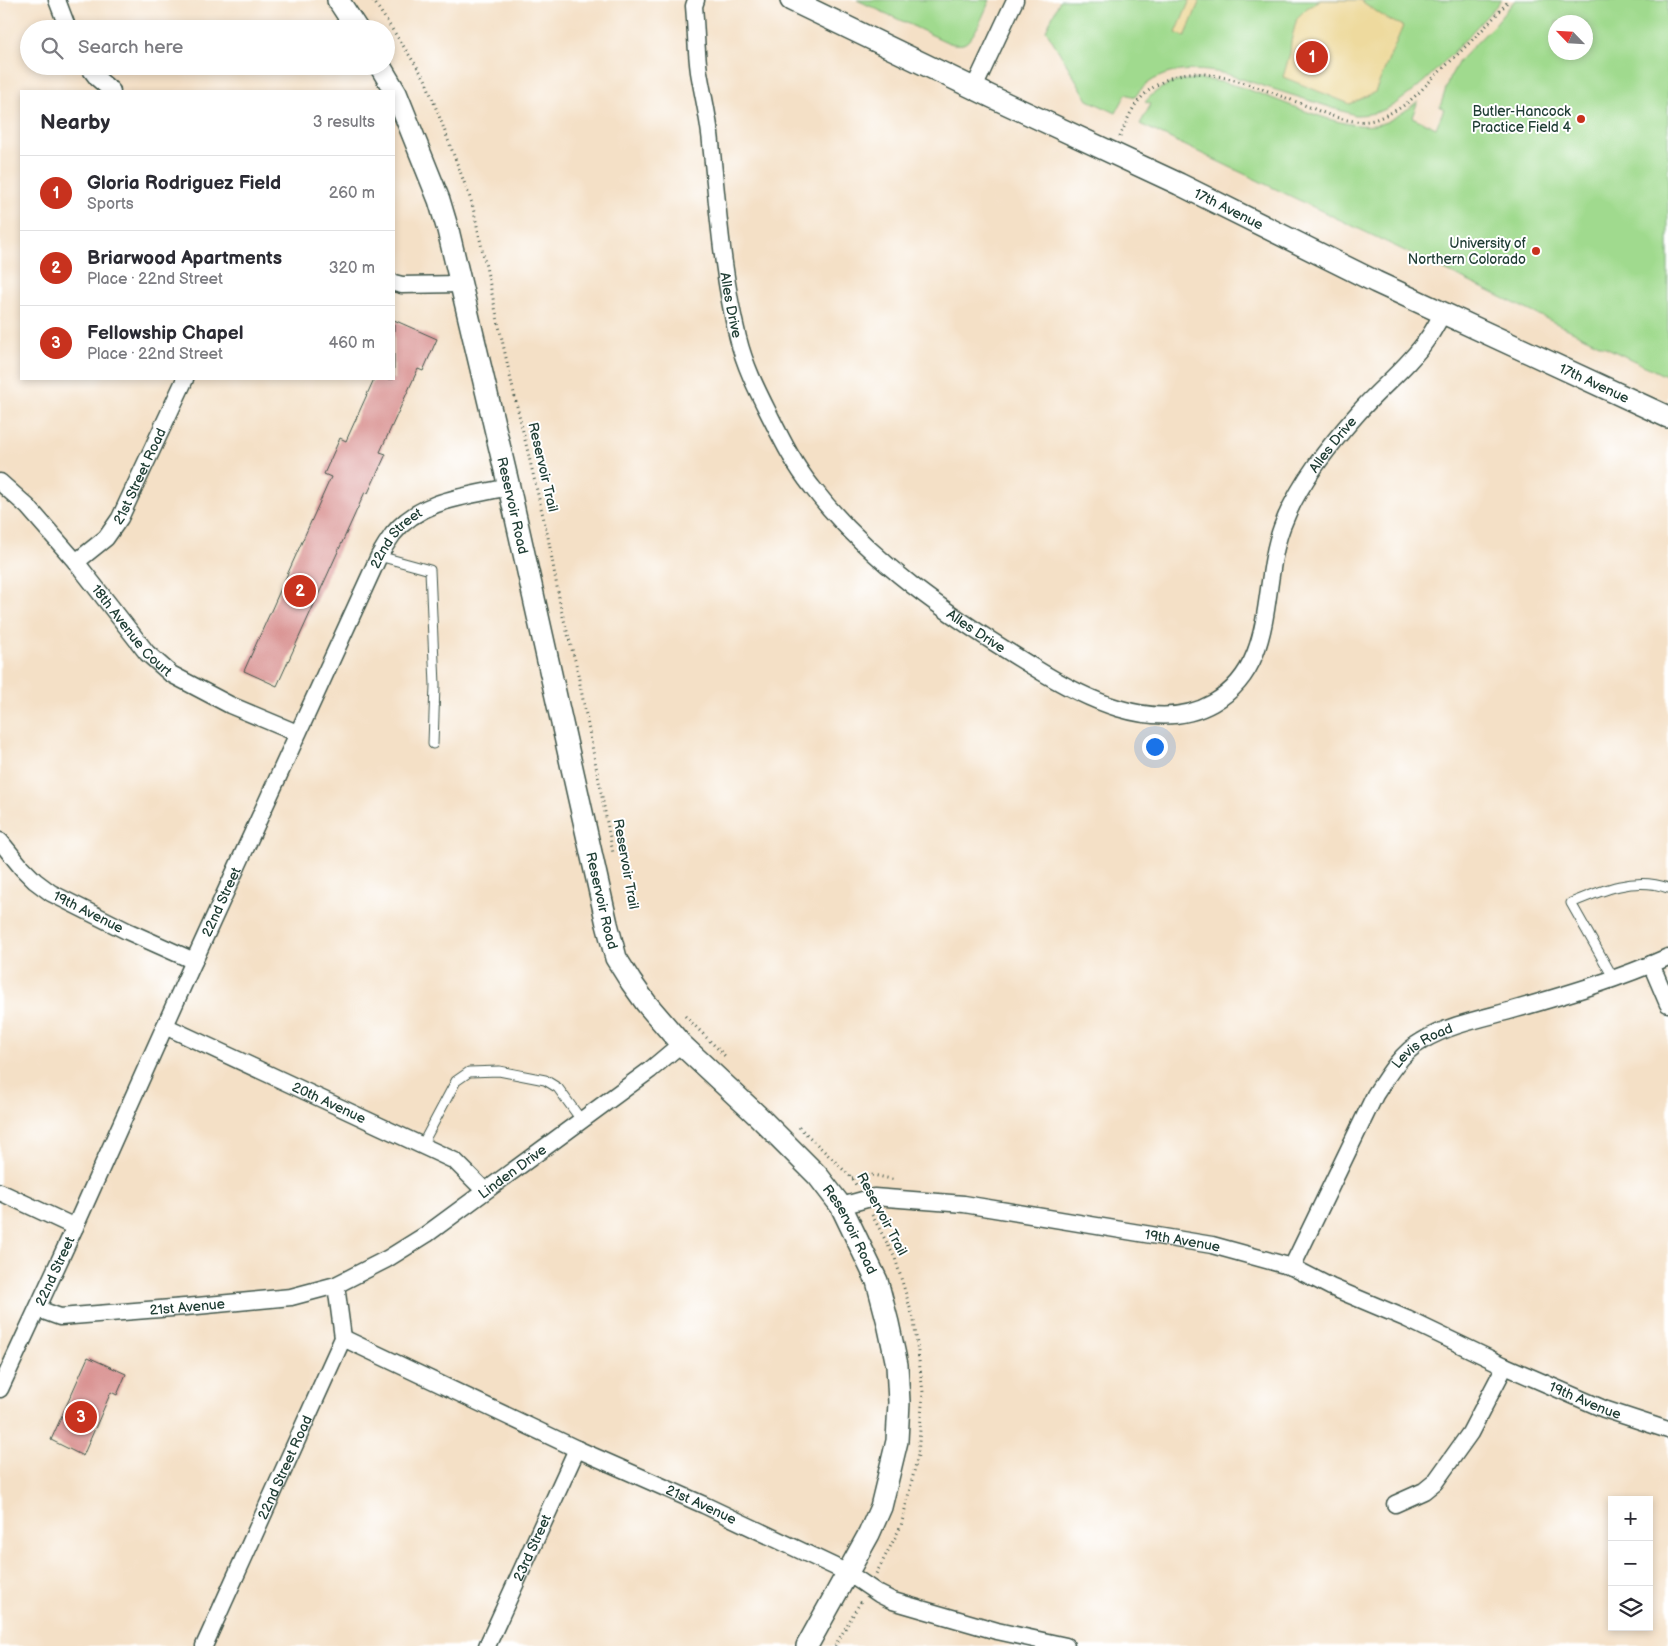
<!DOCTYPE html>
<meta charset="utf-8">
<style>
:root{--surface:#fff;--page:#f2f2f3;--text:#2b2b33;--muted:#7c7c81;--line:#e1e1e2;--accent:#c8321e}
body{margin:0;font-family:"Balsamiq Sans",sans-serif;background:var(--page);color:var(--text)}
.controls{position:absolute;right:15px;bottom:15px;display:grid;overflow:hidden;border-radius:0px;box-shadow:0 2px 8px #0003}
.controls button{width:45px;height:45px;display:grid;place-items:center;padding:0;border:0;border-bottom:1px solid var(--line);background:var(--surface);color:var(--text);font:25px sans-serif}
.compass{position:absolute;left:1548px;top:15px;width:45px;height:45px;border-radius:50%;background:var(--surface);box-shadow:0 2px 8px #0003;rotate:295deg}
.you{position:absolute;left:1154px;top:746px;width:18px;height:18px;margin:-12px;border:4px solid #fff;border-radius:50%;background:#1a73e8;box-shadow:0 0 0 8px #1a73e833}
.badge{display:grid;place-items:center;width:32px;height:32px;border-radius:50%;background:var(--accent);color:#fff;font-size:16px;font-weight:700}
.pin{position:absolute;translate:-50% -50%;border:2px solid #fff;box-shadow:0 1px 5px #0006}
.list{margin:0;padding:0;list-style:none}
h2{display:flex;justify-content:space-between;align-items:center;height:65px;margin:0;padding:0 20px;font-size:21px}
h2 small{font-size:16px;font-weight:400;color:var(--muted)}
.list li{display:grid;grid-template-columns:32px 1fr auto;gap:15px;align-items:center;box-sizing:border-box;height:75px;padding:0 20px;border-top:1px solid var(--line)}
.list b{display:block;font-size:19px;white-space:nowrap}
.list p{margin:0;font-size:16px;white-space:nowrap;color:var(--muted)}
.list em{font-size:16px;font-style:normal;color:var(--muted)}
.icon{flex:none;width:28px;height:28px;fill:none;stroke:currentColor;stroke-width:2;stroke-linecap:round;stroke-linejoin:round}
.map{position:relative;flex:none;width:1668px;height:1646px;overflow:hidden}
.search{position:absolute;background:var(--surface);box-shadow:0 2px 8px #0003;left:20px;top:20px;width:375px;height:55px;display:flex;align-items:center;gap:12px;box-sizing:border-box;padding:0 18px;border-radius:28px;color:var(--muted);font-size:19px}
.panel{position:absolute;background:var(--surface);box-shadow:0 2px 8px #0003;left:20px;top:90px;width:375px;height:290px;border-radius:0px}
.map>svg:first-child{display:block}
.green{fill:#a0da8e;stroke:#608c61;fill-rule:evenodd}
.sand{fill:#eeda9e;stroke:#868c69}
.building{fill:#d99291}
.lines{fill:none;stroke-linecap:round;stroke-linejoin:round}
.service-casing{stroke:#3f554a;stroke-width:11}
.minor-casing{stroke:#3f554a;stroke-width:19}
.tertiary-casing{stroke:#3f554a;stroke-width:24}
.path{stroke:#3f554a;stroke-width:3;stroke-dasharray:1 4;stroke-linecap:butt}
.service{stroke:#fff;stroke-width:9}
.minor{stroke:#fff;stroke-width:16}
.tertiary{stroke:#fff;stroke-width:21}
.poi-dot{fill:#c8321e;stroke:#fff;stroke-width:2}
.labels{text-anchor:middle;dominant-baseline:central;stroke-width:4;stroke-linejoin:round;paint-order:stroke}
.poi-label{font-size:14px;fill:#1f3d34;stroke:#fff;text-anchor:end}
.street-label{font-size:14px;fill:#1f3d34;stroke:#fff}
</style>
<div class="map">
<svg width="1668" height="1646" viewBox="0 0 1668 1646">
<rect width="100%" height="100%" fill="#fff"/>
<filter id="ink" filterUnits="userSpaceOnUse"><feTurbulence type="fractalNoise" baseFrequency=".02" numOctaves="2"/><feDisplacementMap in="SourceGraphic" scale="10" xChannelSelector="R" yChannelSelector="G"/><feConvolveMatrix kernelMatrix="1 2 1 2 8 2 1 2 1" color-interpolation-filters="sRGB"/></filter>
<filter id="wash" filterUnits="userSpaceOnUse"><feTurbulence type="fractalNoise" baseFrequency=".0096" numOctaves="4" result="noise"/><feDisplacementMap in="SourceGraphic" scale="20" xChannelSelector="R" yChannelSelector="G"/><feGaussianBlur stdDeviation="1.12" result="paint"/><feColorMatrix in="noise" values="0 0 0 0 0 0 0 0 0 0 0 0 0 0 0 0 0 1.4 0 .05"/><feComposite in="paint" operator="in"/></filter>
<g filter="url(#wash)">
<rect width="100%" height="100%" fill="#f4e0c6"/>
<path class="green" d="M857,0h133c-5,10 -16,41 -27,44 -5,1 -11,0 -16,-2z
M1060,0h442c-34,34 -67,78 -107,104 -12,8 -26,11 -40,11l-129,-41c-31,-7 -71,-7 -91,23l-9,-3 -10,19 -28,-13 -42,-70z
M1515,0h153v377l-528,-253 11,-20 -6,-2c56,-65 162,31 230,23 13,-1 32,-15 43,-24l-6,16 24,11 8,-19 -4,-2 9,-28 10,-18 37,-38zM1556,22h30v30h-30z"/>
<path class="sand" d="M1190,0h10l-15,37 -9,-4z
M1321,0h39l27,19 16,7 -28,66 -25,12 -67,-27 7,-24 1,-12 6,-23 10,-10z"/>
<g id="blocks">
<path class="building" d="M394,320l43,19 -14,32 -5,-2 -38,83 6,2 -18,39 -3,-1 -88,194 -33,-15 87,-194 -7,-3 16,-36 6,3 28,-62h20z
M88,1357l38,17 -9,21 -6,-3 -28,64 -32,-16z"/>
</g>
</g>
<g filter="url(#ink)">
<use href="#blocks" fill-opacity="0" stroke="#3f554a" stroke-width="1"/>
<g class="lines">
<g class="service-casing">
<path id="service" d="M379,556l51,14 5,115 -2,59
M1614,979l-43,-76c31,-13 64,-27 97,-15
M422,1145l34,-64 13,-9 30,-1 46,9 13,8 24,33"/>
</g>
<g class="minor-casing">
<g id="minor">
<path d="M57,0l11,29"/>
<path id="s1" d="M696,0l-2,6c2,22 2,44 5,66 4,24 10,47 12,71 7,65 11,131 27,195 7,29 20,54 33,80 12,24 24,48 41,69 58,75 138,129 218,178 51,32 125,71 183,38 65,-37 47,-117 69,-176 16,-43 47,-81 77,-115 22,-25 50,-46 69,-74 6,-8 10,-17 15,-25"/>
<path d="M88,66l9,12 15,13"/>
<path d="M974,88l41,-88"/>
<path d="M394,283l8,2 57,-1"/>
<path id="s2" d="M0,482l28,25 48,55 71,91 24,21 59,31 67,28"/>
<path id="s3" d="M76,562l30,-24 14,-20 65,-139"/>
<path id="s4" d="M0,841l22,27 13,13 16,12 76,38 67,30"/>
<path d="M1651,964l17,40"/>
<path id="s5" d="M165,1026l290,135 30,30"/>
<path d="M0,1192l75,35"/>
<path id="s6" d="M841,1206l33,-9 90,7 248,41 80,22 39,20 76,32 98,47 99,43 64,21"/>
<path id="s7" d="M1292,1267l83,-172c12,-19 27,-43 47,-54 28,-17 63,-23 94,-32 52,-15 103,-30 152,-52"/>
<path id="s8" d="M38,1309l22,8 137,-11 94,-9 45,-12 51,-26 40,-25 223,-164 31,-26"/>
<path id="s9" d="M343,1338l234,111 127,56 144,68 31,21 14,7 104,30 69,15"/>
<path id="s10" d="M0,1389l75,-162 119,-266 185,-405c4,-7 9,-15 14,-22 28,-35 76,-38 116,-47"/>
<path d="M1395,1504l29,-13 11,-9 35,-49 35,-67"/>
<path id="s11" d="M204,1646l139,-308 -7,-53"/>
<path id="s12" d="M487,1646l90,-197"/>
</g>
</g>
<g class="tertiary-casing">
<g id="tertiary">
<path d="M338,0l19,29"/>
<path id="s13" d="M791,0l201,97 187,87 197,98 292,135"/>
<path id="s14" d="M380,66l16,27 43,107 9,30 61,257 98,437 9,34 15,24 15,21 35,41 77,72 60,60 23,30 36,75 11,42 9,42 2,37 -2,39 -16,66 -12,27 -62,112"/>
</g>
</g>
<path class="path" d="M373,0l52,79 47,124 40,182 36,152 13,72 15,55 37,189
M1120,137c6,-14 11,-29 22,-40 11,-12 33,-24 50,-24 39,1 83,21 120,35 18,8 42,17 62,12 8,-3 17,-7 24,-11 14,-8 26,-22 37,-33 25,-24 52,-49 74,-76
M685,1016l41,41
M799,1127l53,51 4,7
M852,1178l21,-3 23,5
M872,1215l23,43 19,63 9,71 -5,63 -17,71 -25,48
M835,1646l26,-45"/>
<use href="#service" class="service"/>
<use href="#minor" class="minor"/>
<use href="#tertiary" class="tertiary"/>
</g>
</g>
<g class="poi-dot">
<circle cx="1581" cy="119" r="5"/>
<circle cx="1536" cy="251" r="5"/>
</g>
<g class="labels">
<g class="poi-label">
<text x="1571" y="111">Butler-Hancock<tspan x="1571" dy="16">Practice Field 4</tspan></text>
<text x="1526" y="243">University of<tspan x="1526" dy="16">Northern Colorado</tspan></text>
</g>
<g class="street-label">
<text stroke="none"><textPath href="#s13" startOffset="485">17th Avenue</textPath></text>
<text stroke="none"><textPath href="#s1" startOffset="308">Alles Drive</textPath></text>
<text stroke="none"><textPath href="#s13" startOffset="890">17th Avenue</textPath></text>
<text stroke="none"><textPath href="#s1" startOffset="1281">Alles Drive</textPath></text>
<text transform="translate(543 467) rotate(77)">Reservoir Trail</text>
<text stroke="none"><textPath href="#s3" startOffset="109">21st Street Road</textPath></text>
<text stroke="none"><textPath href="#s14" startOffset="461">Reservoir Road</textPath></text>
<text stroke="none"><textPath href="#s10" startOffset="940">22nd Street</textPath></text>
<text stroke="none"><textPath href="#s2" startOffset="199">18th Avenue Court</textPath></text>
<text stroke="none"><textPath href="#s1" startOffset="728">Alles Drive</textPath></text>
<text transform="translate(626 864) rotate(80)">Reservoir Trail</text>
<text stroke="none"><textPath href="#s14" startOffset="866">Reservoir Road</textPath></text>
<text stroke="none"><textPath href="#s10" startOffset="535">22nd Street</textPath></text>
<text stroke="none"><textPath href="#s4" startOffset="115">19th Avenue</textPath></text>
<text stroke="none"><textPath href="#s7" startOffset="261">Levis Road</textPath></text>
<text stroke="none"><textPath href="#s5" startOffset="181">20th Avenue</textPath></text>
<text stroke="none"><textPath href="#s8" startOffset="512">Linden Drive</textPath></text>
<text transform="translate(882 1214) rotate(62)">Reservoir Trail</text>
<text stroke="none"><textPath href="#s14" startOffset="1286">Reservoir Road</textPath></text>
<text stroke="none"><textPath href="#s6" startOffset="346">19th Avenue</textPath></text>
<text stroke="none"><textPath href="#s10" startOffset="130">22nd Street</textPath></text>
<text stroke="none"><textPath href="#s8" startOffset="151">21st Avenue</textPath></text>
<text stroke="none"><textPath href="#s6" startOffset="781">19th Avenue</textPath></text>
<text stroke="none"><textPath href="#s11" startOffset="196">22nd Street Road</textPath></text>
<text stroke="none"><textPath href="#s9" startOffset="395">21st Avenue</textPath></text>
<text stroke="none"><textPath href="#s12" startOffset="108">23rd Street</textPath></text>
</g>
</g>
</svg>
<div class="controls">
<button>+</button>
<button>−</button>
<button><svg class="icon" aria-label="layers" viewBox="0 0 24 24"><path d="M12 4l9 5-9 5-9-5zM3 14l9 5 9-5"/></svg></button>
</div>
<svg class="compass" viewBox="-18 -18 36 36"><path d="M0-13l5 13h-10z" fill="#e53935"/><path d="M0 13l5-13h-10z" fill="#7c7c81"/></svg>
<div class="you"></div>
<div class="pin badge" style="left:1312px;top:57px">1</div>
<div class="pin badge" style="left:300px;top:591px">2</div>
<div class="pin badge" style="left:81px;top:1417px">3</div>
<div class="search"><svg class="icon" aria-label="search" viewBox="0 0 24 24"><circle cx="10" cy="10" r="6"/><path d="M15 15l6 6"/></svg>Search here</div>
<section class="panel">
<h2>Nearby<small>3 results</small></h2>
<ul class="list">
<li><span class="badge">1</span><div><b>Gloria Rodriguez Field</b><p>Sports</p></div><em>260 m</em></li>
<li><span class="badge">2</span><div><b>Briarwood Apartments</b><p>Place · 22nd Street</p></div><em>320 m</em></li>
<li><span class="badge">3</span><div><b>Fellowship Chapel</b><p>Place · 22nd Street</p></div><em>460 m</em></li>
</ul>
</section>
</div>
